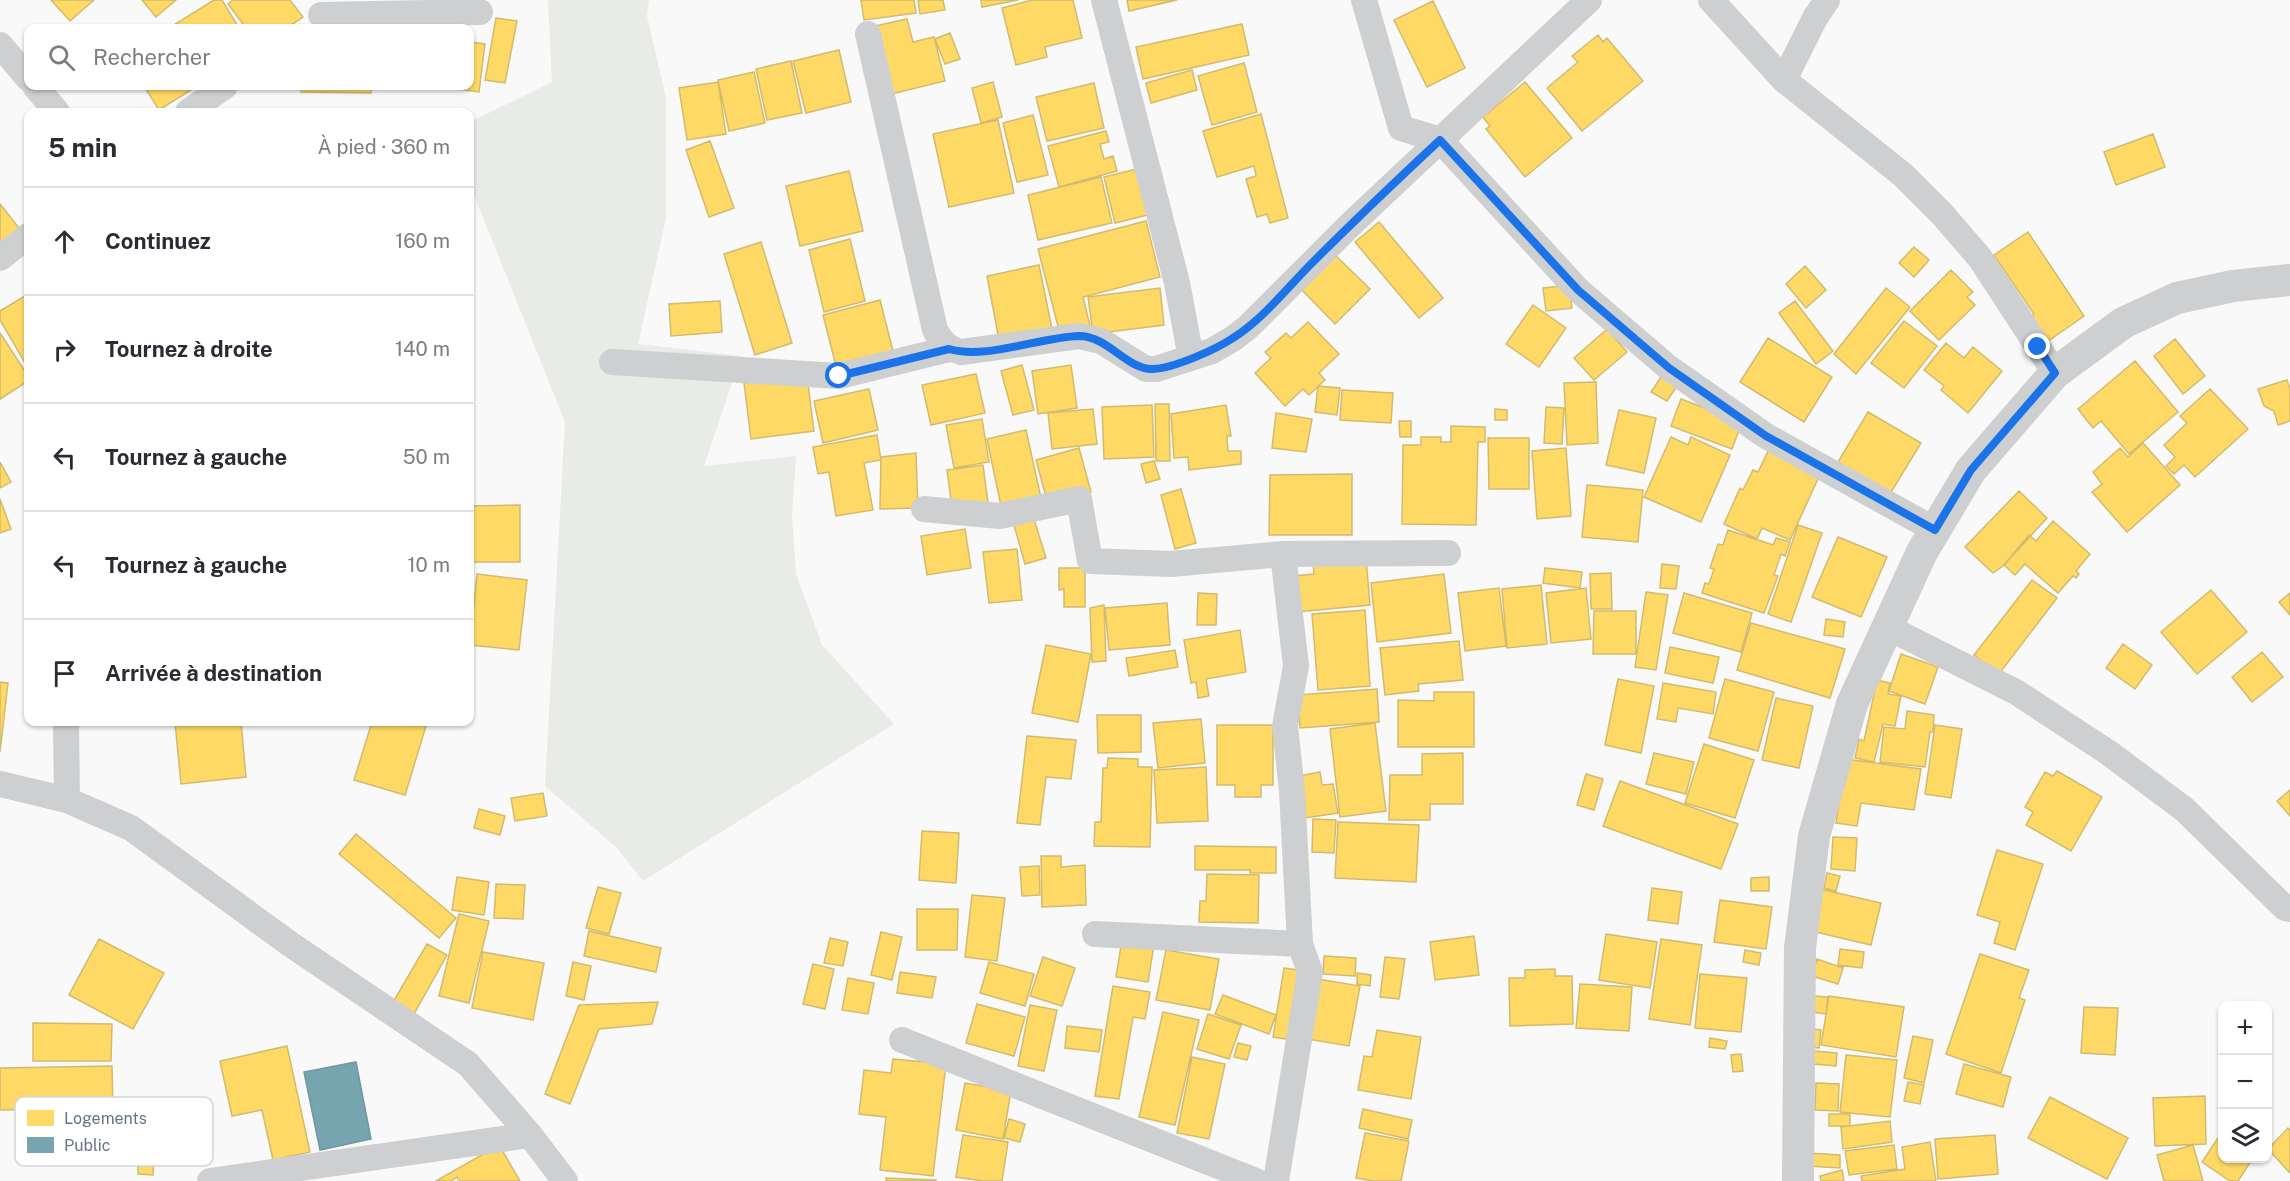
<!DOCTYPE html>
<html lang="fr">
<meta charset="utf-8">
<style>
:root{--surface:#fff;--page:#f7f7f7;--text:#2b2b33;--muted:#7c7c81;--line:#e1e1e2}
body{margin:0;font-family:"Public Sans",sans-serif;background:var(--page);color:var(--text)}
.controls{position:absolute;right:18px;bottom:18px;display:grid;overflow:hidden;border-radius:12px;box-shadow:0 2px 4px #0004}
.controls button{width:54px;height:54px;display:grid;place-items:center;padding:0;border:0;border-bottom:2px solid var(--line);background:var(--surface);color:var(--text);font:30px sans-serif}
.stop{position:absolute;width:18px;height:18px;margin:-14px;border:4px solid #1a73e8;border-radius:50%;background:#fff}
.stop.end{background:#1a73e8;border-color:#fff;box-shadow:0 2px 6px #0008}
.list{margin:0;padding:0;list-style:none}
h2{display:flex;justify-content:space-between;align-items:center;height:78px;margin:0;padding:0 24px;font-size:26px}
h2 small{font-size:20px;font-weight:400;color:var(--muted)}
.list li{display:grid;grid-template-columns:39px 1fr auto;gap:18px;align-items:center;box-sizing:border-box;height:108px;padding:0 24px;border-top:2px solid var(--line)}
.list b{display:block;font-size:22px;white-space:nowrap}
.list em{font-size:20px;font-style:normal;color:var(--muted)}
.icon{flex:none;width:33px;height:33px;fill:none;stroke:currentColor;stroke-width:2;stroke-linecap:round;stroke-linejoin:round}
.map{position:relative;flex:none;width:2290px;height:1181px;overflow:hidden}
.search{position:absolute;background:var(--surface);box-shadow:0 2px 4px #0004;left:24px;top:24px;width:450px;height:66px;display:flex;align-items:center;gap:15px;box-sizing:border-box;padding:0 21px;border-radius:12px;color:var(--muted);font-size:22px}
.panel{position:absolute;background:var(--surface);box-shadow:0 2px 4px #0004;left:24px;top:108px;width:450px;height:618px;border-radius:12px}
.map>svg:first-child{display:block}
.green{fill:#e8ebe6}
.homes{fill:#ffd966;stroke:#d1bb6f;stroke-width:1.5}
.public{fill:#76a5af;stroke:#7197a2;stroke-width:1.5}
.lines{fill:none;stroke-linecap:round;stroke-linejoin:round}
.minor{stroke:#cecfd0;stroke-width:26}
.tertiary{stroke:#cecfd0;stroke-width:32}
.route{stroke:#1a73e8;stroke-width:8}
.key{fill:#fff;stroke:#d1d6da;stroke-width:1.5}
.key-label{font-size:16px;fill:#657683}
</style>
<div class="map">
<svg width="2290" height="1181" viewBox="0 0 2290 1181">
<rect width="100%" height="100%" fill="#f9f9f9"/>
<path class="green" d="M548,0h101l-2,16 19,82v120l-28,126 103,12 -37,110 92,-10 -4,60 4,58 26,71 72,79 -251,157 -28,-35 -70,-60 20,-364 -95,-237v-63l82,-40z"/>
<path class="homes" d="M51,0h43l-24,21z
M142,0h34l-20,17z
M214,0h8l17,28h-70z
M233,0h57l13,17 -16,11h-41l-18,-24z
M861,0h53l2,13 -52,7z
M918,0h25l2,10 -25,4z
M981,0h37l-36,7z
M1032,0h41l9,38 -37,9 2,10 -31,8 -14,-57z
M1127,0h50l-48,11z
M1433,1l32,67 -38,19 -33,-67z
M496,18l21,3 -12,62 -20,-3z
M907,19l6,23 21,-5 11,44 -54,13 -16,-68z
M1242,24l7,31 -106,24 -7,-32z
M950,33l10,26 -15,5 -10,-25z
M1598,35l5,7 4,-4 36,43 -61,50 -35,-43 31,-26 -6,-6z
M470,42l15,2 -6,48 -46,-6h37z
M839,50l12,52 -45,11 -13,-52z
M791,61l11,52 -35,7 -11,-51z
M1244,63l13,49 -45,13 -14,-49z
M1192,70l5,20 -46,13 -5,-20z
M754,72l11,51 -36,8 -11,-51z
M718,82l8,52 -39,6 -8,-52z
M993,82l9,35 -21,6 -9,-35z
M1525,82l47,56 -47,39 -39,-48 4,-3 -7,-9z
M1094,83l10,45 -57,13 -11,-44z
M144,86h44l3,4 -32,20z
M301,86h70v7l-70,-1z
M1261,114l27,104 -18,5 -3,-9 -10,3 -11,-38 10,-3 -2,-10 -37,11 -14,-46z
M1033,115l15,60 -31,7 -14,-59z
M998,120l16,73 -65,14 -16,-73z
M1106,131l3,11 -9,2 4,15 9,-3 4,15 -58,16 -11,-41z
M2153,134l12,33 -49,18 -12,-33z
M710,141l24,67 -25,9 -23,-67z
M1145,167l11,46 -41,10 -11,-46z
M849,171l14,60 -63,15 -14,-60z
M1101,177l11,46 -74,17 -10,-45z
M0,204l23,29 -23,18z
M1146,221l14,56 -77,20 7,29 -30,8 -22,-85z
M1379,222l64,76 -24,20 -64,-76z
M2028,232l56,84 -43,30 -17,-25 10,-7 -40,-59z
M850,239l15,62 -41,11 -15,-62z
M761,242l31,101 -37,12 -31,-101z
M1914,247l15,13 -15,17 -15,-14z
M1333,253l37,36 -35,35 -36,-37z
M1039,265l14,69 -53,11 -13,-69z
M1805,266l21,24 -20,18 -20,-24z
M1951,270l22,22 -6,5 8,8 -36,35 -29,-29z
M1569,285l3,23 -26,3 -3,-23z
M1160,288l4,37 -71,9 -5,-37z
M1886,288l24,19 -54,67 -22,-20z
M28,294v74l-28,-48v-9z
M880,300l13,51 -57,15 -13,-51z
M720,301l2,31 -51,4 -2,-32z
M1795,301l38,50 -17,13 -37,-51z
M1533,305l33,23 -27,39 -33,-23z
M1904,321l33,25 -33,42 -33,-25z
M1308,322l31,32 -20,19 6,7 -16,15 -6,-6 -18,17 -30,-33 16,-15 -6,-6 21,-19 5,5z
M1607,329l20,23 -33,28 -20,-22z
M0,333l28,43v5l-28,18z
M1768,338l64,39 -28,45 -64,-40z
M2175,339l30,37 -22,18 -29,-38z
M1946,343l18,15 9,-11 29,24 -34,42 -27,-23 3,-4 -20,-16z
M2135,361l43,51 -49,42 -28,-33 -8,7 -15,-19z
M1022,365l12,45 -21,5 -12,-44z
M1071,365l6,43 -39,6 -6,-43z
M976,374l9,39 -54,12 -9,-40z
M807,376l7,55 -63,8 -7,-56z
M1661,377l16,9 -10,15 -16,-9z
M2287,380l3,9v32l-12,4 -4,-14 -10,-5 -6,-17z
M1596,382l2,61 -31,2 -3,-62z
M1318,386l22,2 -3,27 -22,-3z
M869,389l9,41 -55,13 -9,-42z
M2210,389l38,40 -53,48 -11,-12 -10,9 -8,-8 9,-9 -11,-12 23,-22 -7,-7z
M1342,390l51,3 -2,30 -51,-3z
M1681,399l61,23 -10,27 -61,-23z
M1155,404h14l1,57h-14z
M1152,405l2,52 -50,2 -2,-52z
M1226,405l5,31h-4l1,15h13v13l-52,6 -1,-13 -14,1 -3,-44z
M1546,407l18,1 -2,36 -18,-1z
M1093,409l4,35 -45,5 -4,-36z
M1495,409l12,1v10h-12z
M1619,410l37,8 -12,55 -38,-8z
M1868,412l53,31 -31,51 -52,-32z
M1276,413l36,6 -6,33 -34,-4z
M982,419l7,43 -35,6 -8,-43z
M1399,421h12v16h-11z
M1451,426l34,1v15h-7l-2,83 -74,-1 1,-79h18v-8h20v5h10z
M1026,430l15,68 -40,8 -14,-67z
M877,435l4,25 -17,3 9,47 -37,6 -7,-44 -11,2 -5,-27z
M1671,437l17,8 3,-8 39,18 -29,67 -57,-25z
M1488,438h41v51h-40z
M2143,443l37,42 -53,47 -35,-40 10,-8 -9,-12 27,-24 8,9z
M1771,445l52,23 -33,72 -28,-12 -5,11 -33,-15 16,-36 3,2 10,-20 5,2z
M1079,448l12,44 -43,12 -12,-44z
M1566,448l5,68 -34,3 -5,-68z
M916,453l2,55 -38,1 1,-52z
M1154,461l6,18 -14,4 -5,-19z
M0,462l11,20 -11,6z
M983,465l5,38 -36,5 -5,-38z
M1352,474v61h-83l1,-60z
M1587,485l56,5 -5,52 -56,-5z
M1181,489l15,54 -21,6 -14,-54z
M2019,491l28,27 -43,47 -11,8 -28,-26z
M0,499l11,30 -11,4z
M520,505v57h-50v-56z
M1034,519l12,39 -21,6 -11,-39z
M2053,521l37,33 -14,17 3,3 -3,4 -3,-2 -15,17 -33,-29 -10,11 -11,-10 25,-30 7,6z
M1798,525l24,8 -31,89 -23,-8z
M965,529l6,39 -44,7 -6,-39z
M1728,530l45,15 3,-7 14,4 -5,14 -4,-2 -7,21 4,1 -14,37 -62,-20 3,-10 4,1 5,-15 -4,-1 8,-24 5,1z
M1838,537l49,20 -26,60 -49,-20z
M1017,549l5,51 -33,3 -6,-51z
M1366,558l4,47 -73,7 -3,-36 20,-2 -1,-11z
M1662,564l17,2 -3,23 -16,-1z
M1059,568h26v39h-21v-18l-5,1z
M1545,568l37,4 -2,16 -37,-5z
M1611,573l1,36h-21l-1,-35z
M477,574l50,6 -8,70 -49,-5z
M1444,574l7,59 -74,9 -6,-59z
M2032,580l25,18 -58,76 -25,-19z
M1541,585l6,59 -40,4 -5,-59z
M1499,588l7,58 -41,5 -7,-58z
M1586,588l5,51 -40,4 -5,-50z
M2211,590l36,42 -50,42 -36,-42z
M1646,592l22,3 -12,75 -21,-3z
M1198,593l19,1 -1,31h-19z
M1684,593l68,20 -11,39 -68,-19z
M2290,593v22l-11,-13z
M1167,603l3,42 -61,5 -4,-42z
M1104,605l2,56 -14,1 -2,-54z
M1365,610l5,76 -52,4 -6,-76z
M1594,611h42v43h-43z
M1826,619l19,3 -2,15 -19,-2z
M1751,623l94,26 -15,49 -93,-28z
M1240,630l6,42 -40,7 3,17 -11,2 -2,-16 -5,1 -7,-43z
M1459,641l4,39 -45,4 1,7 -34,4 -5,-47z
M2123,644l29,21 -17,24 -29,-21z
M1046,645l45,9 -13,68 -46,-9z
M1670,647l49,10 -6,26 -48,-10z
M1175,650l3,17 -49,9 -3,-18z
M2262,652l21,25 -31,25 -20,-25z
M1901,654l37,13 -13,37 -36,-13z
M1618,679l36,7 -13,67 -36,-8z
M1725,679l49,13 -16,59 -49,-13z
M1877,680l13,3 -2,11 13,2 -6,30 -12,-2 -9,38 -19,-4 4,-19 5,2z
M0,682l8,1 -8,69z
M1663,683l53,9 -3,22 -35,-6 -2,14 -19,-3z
M1377,689l2,33 -79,6 -2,-33z
M1434,692h40v55h-76v-47l36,1z
M1776,698l37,8 -14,62 -37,-8z
M1907,711l27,4 -1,17h-3l-5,35 -45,-5 4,-35 21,2z
M1097,715h44v37l-43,1z
M1201,719l4,44 -47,5 -5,-45z
M175,722h66l5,55 -65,7z
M372,722l8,3 1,-3h29l16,4 -21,69 -51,-15z
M1375,723l11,88 -46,6 -10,-88z
M1217,725h56v60h-12v12h-26v-12h-18z
M1935,725l27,4 -11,69 -26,-4z
M1027,736l49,4 -5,39 -25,-2 -6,48 -23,-2z
M1704,744l50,16 -19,58 -50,-15z
M1463,753v51h-33v16h-41l1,-45h32v-21z
M1654,753l40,9 -8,32 -40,-10z
M1108,758l30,1v8h14l-2,80 -56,-1 1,-24h6l2,-54h4z
M1845,759l76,10 -7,41 -53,-7 -4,23 -21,-3z
M1206,767l2,54 -51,2 -3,-53z
M2057,771l45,26 -31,54 -45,-26 7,-13 -8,-5 20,-35 8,4z
M1320,772l2,13 11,-1 5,29 -33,5 -6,-42z
M1586,774l17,5 -9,31 -17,-5z
M1620,781l118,43 -17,45 -118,-43z
M2290,790v26l-13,-15z
M543,793l4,23 -32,5 -4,-23z
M479,809l26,7 -5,19 -26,-7z
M1313,819l23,1 -2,33 -22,-1z
M1338,822l81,3 -3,57 -81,-4z
M922,831l37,2 -3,50 -37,-3z
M356,834l100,84 -17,20 -100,-84z
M1833,837l24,1 -2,33 -24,-2z
M1195,846l81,1v26h-26v-3h-55z
M1997,850l46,14 -28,86 -21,-7 6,-21 -23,-7z
M1041,856h20v11l24,-2 1,40 -44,2z
M1039,866l1,29 -18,1 -2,-29z
M1827,873l13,3 -4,15 -12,-3z
M1207,874l52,1 -1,48 -59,-1 1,-21h6z
M457,877l32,5 -5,33 -32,-5z
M1769,877v14h-18v-13z
M496,884l29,1 -2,34 -29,-1z
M598,887l23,6 -12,41 -23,-6z
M1652,888l30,4 -4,32 -30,-4z
M1816,888l65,15 -10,42 -64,-15z
M972,895l33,3 -8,63 -32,-4z
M1720,900l52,7 -6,42 -52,-7z
M917,909h41l-1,41h-40z
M459,914l30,7 -20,82 -30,-7z
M589,931l72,17 -5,24 -72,-16z
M881,932l21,5 -10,43 -21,-5z
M1606,934l51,8 -7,46 -51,-8z
M1474,936l5,39 -44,5 -5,-38z
M830,938l18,4 -5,24 -19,-3z
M99,939l65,34 -31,56 -64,-34z
M1661,939l41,6 -12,80 -41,-6z
M1122,940l32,5 -6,37 -32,-5z
M427,944l20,11 -33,59 -21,-12z
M1840,949l24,3 -2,16 -24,-3z
M1166,950l53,9 -9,51 -54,-10z
M1745,950l16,3 -2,12 -16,-3z
M483,952l61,11 -11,57 -61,-12z
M1980,954l49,16 -10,28 6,2 -24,73 -55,-19z
M1324,956l32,2 -1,18 -32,-2z
M1043,957l32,11 -13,38 -32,-10z
M1385,957l20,2 -6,40 -19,-2z
M1817,959l26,9 -5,16 -26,-8z
M573,962l18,4 -7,34 -18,-4z
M989,962l45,12 -9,32 -45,-13z
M813,964l21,5 -9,40 -22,-5z
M1284,968l20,3 -11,69 -20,-3z
M1555,969v7h17l1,48 -63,2 -1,-48h16v-8z
M900,972l36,5 -4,21 -35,-5z
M1357,973l14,2 -1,11 -13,-2z
M1700,974l47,4 -6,54 -46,-4z
M848,978l26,5 -6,31 -26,-4z
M1318,979l42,7 -11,60 -42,-7z
M1580,984l52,3 -3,44 -53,-3z
M1113,986l37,6 -5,27 -12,-2 -14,82 -24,-3z
M1223,995l53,20 -7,19 -54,-20z
M1813,996l15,1 -2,17 -14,-2z
M1829,996l75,11 -8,50 -75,-12z
M658,1002l-6,22 -53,5 -29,75 -25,-10 34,-89z
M977,1004l48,13 -11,39 -48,-13z
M1030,1005l27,5 -13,61 -26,-5z
M2084,1007l34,1 -3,47 -34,-2z
M1163,1012l36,8 -24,105 -36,-8z
M1208,1014l33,11 -12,34 -32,-10z
M33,1023l79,1 -1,37h-78z
M1067,1026l35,4 -3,22 -34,-4z
M1813,1029l8,1 -2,18 -9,-1z
M1377,1030l44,7 -10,62 -53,-9 6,-34 8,1z
M1913,1036l20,4 -9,43 -20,-5z
M1710,1038l17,3 -2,8 -16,-2z
M1238,1043l13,3 -4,14 -13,-3z
M287,1046l23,106 -37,8 -11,-50 -30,6 -12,-55z
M1814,1051l23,2 -1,13 -23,-2z
M1741,1054l2,17 -10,1 -2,-17z
M1846,1055l51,5 -7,57 -50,-5z
M1192,1057l33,7 -16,75 -32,-6z
M893,1059l53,5 -13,112 -53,-6 6,-53 -27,-3 5,-44 27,3z
M1964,1064l47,13 -8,30 -47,-13z
M112,1066l1,42 -113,2v-42z
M1908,1082l16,3 -4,19 -16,-3z
M965,1083l46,8 -8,48 -47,-9z
M1816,1083l23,1 -1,27 -23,-1z
M2205,1096l1,48 -51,2 -2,-48z
M2050,1097l78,41 -21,41 -79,-41z
M1363,1109l49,11 -4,19 -49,-11z
M1829,1114h21v12h-21z
M1009,1119l16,5 -5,18 -16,-4z
M1890,1121l2,21 -49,7 -2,-22z
M2288,1128l2,2v43l-22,-24z
M2222,1132v26h31l-15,23h-8l-28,-19z
M1365,1133l44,8 -8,40h-28l-17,-3z
M963,1135l45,7 -6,39h-19l-27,-4z
M1995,1135l3,39 -60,5 -3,-40z
M1930,1142l6,39h-74l-1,-5 44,-7 -3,-22z
M499,1145l21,36h-61l-2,-4 -6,4h-15z
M1894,1145l3,24 -48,6 -4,-24z
M2193,1145l10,36h-39l-7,-26z
M1808,1153l32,2v13l-32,-2z
M138,1154l16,1 -1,20 -15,-1z
M1842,1170l2,11h-23l-1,-5z
M886,1178l50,2v1h-50z"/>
<path class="public" d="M356,1062l15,77 -51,11 -16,-78z"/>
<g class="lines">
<path class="minor" d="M1104,0l73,283 14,75
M1364,0l37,128 39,12 138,150 91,78 97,68 169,94
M1711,0l73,80 119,95 39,39 38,44 75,115
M321,15l159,-3
M868,34l67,296c7,13 13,18 26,22l118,-16 22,5 45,28h10l56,-18 22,-13 14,-11 102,-102 239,-225
M0,45l28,33
M1784,80l31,-62 12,-18
M35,86l22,26
M188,112l37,-26
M0,258l28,-22
M612,362l227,14 110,-27
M924,509l76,7 79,-17 11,62 81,3 112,-10 165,-1
M1887,627l129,65 93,61 75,56 101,99 5,1
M66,722l1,78
M0,784l67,16 64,28 159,116 178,120 62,71 35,46
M1095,934l205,10
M902,1040l354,141
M210,1181l320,-46
M1276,1181l34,-209 -10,-28 -8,-153 -7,-65 11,-60 -13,-112"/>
<path class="tertiary" d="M1798,1181l2,-233 14,-112 38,-132 70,-152 49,-82 84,-97 68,-50 54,-25 56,-12 57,-6"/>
</g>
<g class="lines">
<path class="route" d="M839,376l110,-27c37,11 91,-12 130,-13 29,0 48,34 74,33 21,-1 62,-19 80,-31 30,-19 54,-50 79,-75 42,-42 85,-83 128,-123l138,150 91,78 97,68 169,94 36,-60 84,-97 -17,-26"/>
</g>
<rect x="15" y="1097" width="198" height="69" rx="9" class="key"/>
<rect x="27" y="1110" width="27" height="16" fill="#ffd966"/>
<rect x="27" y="1137" width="27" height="16" fill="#76a5af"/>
<g class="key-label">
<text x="64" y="1124">Logements</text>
<text x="64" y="1151">Public</text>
</g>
</svg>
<div class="controls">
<button>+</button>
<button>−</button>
<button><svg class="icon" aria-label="layers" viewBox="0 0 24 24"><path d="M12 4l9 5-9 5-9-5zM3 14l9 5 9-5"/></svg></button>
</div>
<div class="stop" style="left:839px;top:376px"></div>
<div class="stop end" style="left:2038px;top:347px"></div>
<div class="search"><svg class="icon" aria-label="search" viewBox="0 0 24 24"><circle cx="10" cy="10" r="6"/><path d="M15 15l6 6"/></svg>Rechercher</div>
<section class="panel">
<h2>5 min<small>À pied · 360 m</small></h2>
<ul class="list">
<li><svg class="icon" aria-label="ahead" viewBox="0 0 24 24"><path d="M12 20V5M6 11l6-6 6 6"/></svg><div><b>Continuez</b></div><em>160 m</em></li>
<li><svg class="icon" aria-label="right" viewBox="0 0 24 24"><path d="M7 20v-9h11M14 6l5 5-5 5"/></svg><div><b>Tournez à droite</b></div><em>140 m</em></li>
<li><svg class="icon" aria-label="left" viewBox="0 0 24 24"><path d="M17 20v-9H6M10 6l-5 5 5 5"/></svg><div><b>Tournez à gauche</b></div><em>50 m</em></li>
<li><svg class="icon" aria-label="left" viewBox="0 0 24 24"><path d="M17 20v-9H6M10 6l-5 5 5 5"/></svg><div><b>Tournez à gauche</b></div><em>10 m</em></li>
<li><svg class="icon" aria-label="arrive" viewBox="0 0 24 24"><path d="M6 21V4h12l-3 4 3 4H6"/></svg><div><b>Arrivée à destination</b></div></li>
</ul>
</section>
</div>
